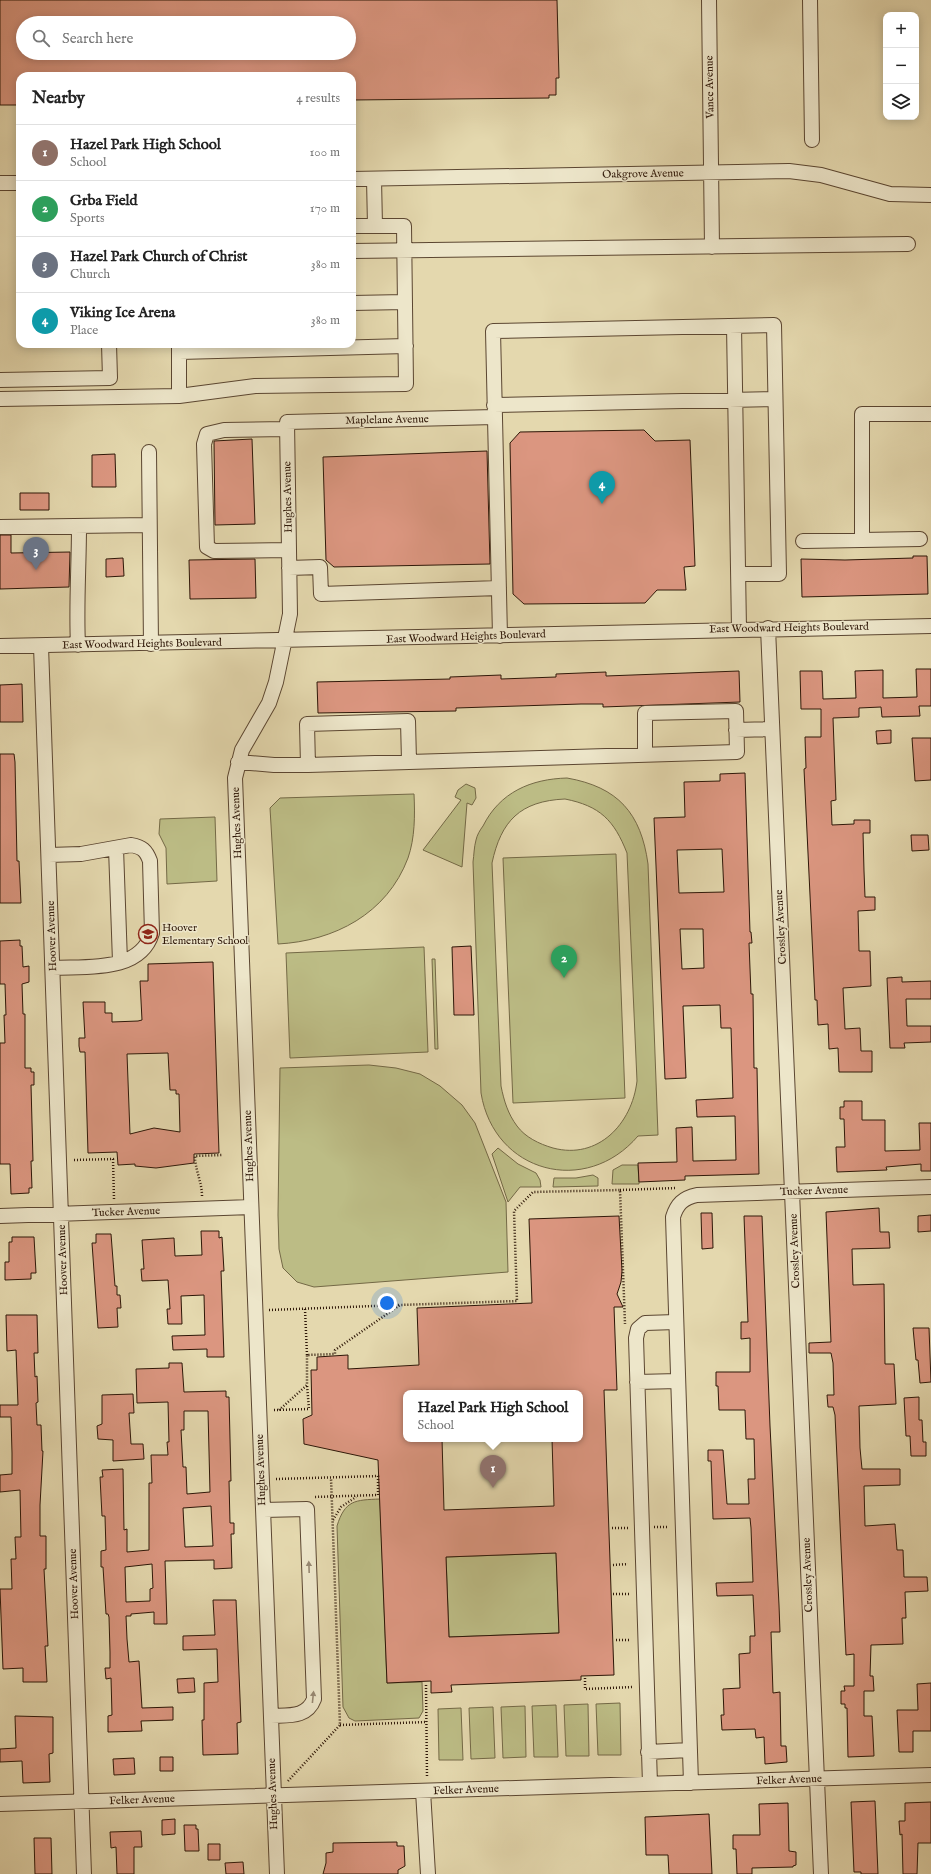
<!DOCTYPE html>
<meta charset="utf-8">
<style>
:root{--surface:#fff;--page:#f2f2f2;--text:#222;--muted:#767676;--line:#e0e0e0;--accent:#8f2418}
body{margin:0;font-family:"IM FELL English",serif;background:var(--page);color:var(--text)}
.controls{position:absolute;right:12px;top:12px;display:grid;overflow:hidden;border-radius:8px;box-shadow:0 2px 10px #0003}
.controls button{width:36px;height:36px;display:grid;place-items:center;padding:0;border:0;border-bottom:1px solid var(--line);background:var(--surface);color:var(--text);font:20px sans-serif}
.you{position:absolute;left:387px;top:1303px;width:14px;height:14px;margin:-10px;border:3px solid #fff;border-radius:50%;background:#1a73e8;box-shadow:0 0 0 6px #1a73e833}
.badge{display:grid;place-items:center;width:26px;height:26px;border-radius:50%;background:var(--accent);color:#fff;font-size:13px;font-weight:700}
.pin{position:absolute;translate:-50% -33px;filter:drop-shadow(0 1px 2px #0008)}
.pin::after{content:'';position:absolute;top:21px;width:14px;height:12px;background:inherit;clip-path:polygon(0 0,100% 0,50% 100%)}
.popup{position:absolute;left:403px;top:1390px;width:180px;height:52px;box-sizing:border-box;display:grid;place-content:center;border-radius:8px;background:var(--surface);filter:drop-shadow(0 1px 3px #0005);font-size:13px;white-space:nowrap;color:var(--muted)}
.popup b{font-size:15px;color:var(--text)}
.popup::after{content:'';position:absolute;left:50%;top:100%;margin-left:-8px;border:8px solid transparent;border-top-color:var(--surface)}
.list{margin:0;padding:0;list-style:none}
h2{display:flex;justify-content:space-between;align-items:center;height:52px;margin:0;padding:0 16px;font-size:17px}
h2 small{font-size:13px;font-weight:400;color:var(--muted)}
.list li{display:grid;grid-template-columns:26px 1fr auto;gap:12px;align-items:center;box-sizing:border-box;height:56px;padding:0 16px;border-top:1px solid var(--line)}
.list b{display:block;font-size:15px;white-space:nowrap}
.list p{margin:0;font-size:13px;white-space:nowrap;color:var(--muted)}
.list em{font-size:13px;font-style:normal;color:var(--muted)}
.icon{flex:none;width:22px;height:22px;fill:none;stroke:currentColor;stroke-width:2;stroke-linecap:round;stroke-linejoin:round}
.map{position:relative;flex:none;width:931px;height:1874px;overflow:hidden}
.search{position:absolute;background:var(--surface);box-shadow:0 2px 10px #0003;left:16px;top:16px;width:340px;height:44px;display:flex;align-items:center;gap:10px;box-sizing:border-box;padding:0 14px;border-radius:22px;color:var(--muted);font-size:15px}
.panel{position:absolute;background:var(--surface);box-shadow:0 2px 10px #0003;left:16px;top:72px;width:340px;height:276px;border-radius:12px}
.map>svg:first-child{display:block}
.green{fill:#bcbc85;stroke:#746946;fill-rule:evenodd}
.building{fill:#db9680;stroke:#2d1607;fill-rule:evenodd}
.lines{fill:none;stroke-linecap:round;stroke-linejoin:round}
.minor-casing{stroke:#5b4631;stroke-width:16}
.path{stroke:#2d1607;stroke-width:2.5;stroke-dasharray:1 2;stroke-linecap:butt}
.minor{stroke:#ede6ca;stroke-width:14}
.oneway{fill:#978872}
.labels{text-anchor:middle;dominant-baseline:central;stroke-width:3;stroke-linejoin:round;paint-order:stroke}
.street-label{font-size:11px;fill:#2d1607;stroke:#ede6ca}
.poi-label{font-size:11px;fill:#2d1607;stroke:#ede6ca;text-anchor:start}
</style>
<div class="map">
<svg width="931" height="1874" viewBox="0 0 931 1874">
<rect width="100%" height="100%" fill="#e4d8ae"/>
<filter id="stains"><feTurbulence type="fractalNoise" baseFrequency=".005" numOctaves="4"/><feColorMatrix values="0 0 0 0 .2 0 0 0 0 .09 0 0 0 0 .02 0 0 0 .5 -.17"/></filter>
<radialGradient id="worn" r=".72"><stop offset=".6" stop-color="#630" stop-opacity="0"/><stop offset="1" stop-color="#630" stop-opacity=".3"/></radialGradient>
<path class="green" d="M567,778c51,9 74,35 81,86l10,271 -20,1c-52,61 -144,37 -157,-43l-8,-231c1,-7 1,-15 3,-22 1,-5 4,-10 7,-14 17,-34 48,-47 84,-48zM565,799c35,7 49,21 62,54l10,228c-5,43 -39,79 -84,67 -14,-4 -28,-11 -36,-22 -9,-12 -13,-25 -16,-40l-9,-223c9,-42 28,-62 73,-64z
M466,784l9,4 1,10 -4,7 -5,-2 -5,64 -39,-17 38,-50 -6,-3 3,-7z
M414,794c1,21 1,44 -6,64 -21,56 -74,83 -130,86l-8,-136 10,-10z
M215,817l2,64 -50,3 -1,-36 -7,-14 1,-15z
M616,854l9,244 -112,5 -10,-245z
M424,947l4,105 -138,6 -4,-105z
M432,959h3l3,90h-3z
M369,1065l27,3 24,6 20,12 22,19 13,18 31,79 2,70 -194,15 -17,-5 -14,-14 -4,-19 -1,-34 2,-147z
M498,1148l20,16 18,9 4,7 1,7h-21l-12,15 -16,-48z
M622,1165h16l1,19h-27l1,-14z
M593,1175l5,3v8l-45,1 1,-9h22z
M380,1499l7,184 35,-1 1,29 -4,7 -64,3 -6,-3 -6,-11 -6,-181c8,-26 18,-26 43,-27z
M556,1553l3,80 -110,4 -3,-80z
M620,1703l1,52h-23l-2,-51z
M588,1704l1,52h-23l-2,-51z
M556,1705l2,52h-24l-2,-51z
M525,1706l1,51 -23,1 -2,-51z
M493,1707l2,51 -24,1 -2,-51z
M461,1708l2,52h-24l-1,-51z"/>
<path class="building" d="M0,0h557l2,78h-3v17h-7v3l-197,2v-24h-332v29h-20zM23,23h326v30h-326z
M644,430l11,11 35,-1 5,126 -11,1 2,23h-29l-12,13 -121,1 -11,-10 -3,-151 10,-11z
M252,439l3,85 -40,1 -1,-84z
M487,451l3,113 -156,3 -8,-7 -3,-103z
M115,454l1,33h-24v-32z
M20,493h29v17h-29z
M0,535h11v18l59,-1 -1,35 -69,2z
M913,556h14l1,38 -126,3 -1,-38 44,1 68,-2z
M123,558l1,18 -18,1v-18z
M255,559l1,39 -66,1 -1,-39z
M916,669h15v37h-12l1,10 -38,1 -1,-10 -22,1v9l-26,1 3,82 -5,1 1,24 22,-1v-4h16v13h-7l1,38 1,26h10v13l-17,1 1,40h11l1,35 -28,2 2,41 15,-1 1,23h11v21h-33l-1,-24 -9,1 -1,-25 -10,1 -1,-25h-2l-11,-231 2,-1 -1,-31h16v-28h-20l-1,-38h22l1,28 33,-1 -1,-27 28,-1v28l34,-1z
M739,671l1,31 -137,5v-3h-22l-125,4v3l-138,2 -1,-31 133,-3v-2l51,-2v4l55,-2v-3l50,-2v4z
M22,684l1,38h-23v-37z
M891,730v13l-14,1 -1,-13z
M912,738h19v42l-16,1z
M0,754h14l1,8 2,99h2l2,42h-21z
M745,773l5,159h1l1,11h-3l2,51h2l1,74h3l2,106 -74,2v4l-46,2 -1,-19 39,-1 -1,-34 16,-1 1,34 43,-1 -1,-44 -38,1 -1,-17 37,-2 -2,-70h-10l-1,-23 -37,1 3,72 -21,1 -11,-261 31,-1 -1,-35 36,-1v-7zM722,849l2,43 -45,1 -2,-43zM680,929h23l1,39 -22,1z
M911,835h17l1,15 -17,1z
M20,940v6h2l1,21 6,-1v16l-7,2 1,30h2v54h6v4h3v13h-3l2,76h-2l1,27h-3v5l-18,1 -1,-30h-10v-121h5l-1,-28h2l-1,-31h-5v-43z
M471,946l3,69h-20l-2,-68z
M213,962l6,191 -25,1v9l-38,5 -21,-2v-2l-17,1 -1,-13 -29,1 -3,-101h-5l-1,-6v-8h6l-2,-36h22v11h7v9l26,-1 4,-1 -2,-39h8v-17zM168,1053l2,37h6v4h3l1,38 -26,-4 -24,6 -3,-80z
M902,977v5l29,-1v18h-25l1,27h24v16l-27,1 1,5h-15l-3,-70z
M844,1101h18v19h23v31l35,-1 -1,-27h12v48h-10v-7l-35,3 1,3 -50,2 -1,-25h9l-1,-28h-4v-12h4z
M879,1208l1,24h9l1,16 -38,1 1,36 31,-1 1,80h9l2,40 -37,2 1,42 2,21h38v16l-36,1 1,40 30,-2 2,26h6l1,27h23l1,14 -23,1 1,26h-4l1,26 -32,1 -1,31h3l1,15h-10v25h8l2,40 -26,1 -1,-49h-2v-4h-4v-13h4l-1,-5h10v-32l-8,1 -11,-240 -2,-8h-5l-1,-12h7l-1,-32 -2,-10h-22v-10l22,-1 -5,-130z
M701,1213h11l1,35 -11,1z
M931,1215v16l-13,1v-16z
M619,1216l3,55 -1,11 -4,12 6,13h-9l3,83h-13l10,285 -33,1v4l-130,5 1,7 -21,1v-12l-44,2 -9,-223 -74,-16 -1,-25 9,-4 -1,-45h6v-13l31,-2v14l71,-4 -2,-57 115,-5 -3,-84zM406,1393h174v46h-28l2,67 -110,4 -2,-71h-36zM556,1553l3,80 -110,4 -3,-80z
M744,1216h18l8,210 9,179 1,27h-9l2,61 7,-1 1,54h5l1,16 -22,2 -1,-27 -8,1 -1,-9 -33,1 -1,-15h3l-1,-26 17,-1 -1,-34 11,-1v-17h5l-2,-41 -36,1 -1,-13 37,-1 -2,-54 -1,-10 -37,1 -2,-58h-3v-11h15l4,54h22l-1,-25h7l-1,-40h-8l-1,-29h-26l-1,-24h-2v-14h34v-34l-9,1v-17h7z
M201,1231h18v7l3,-1 2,34h-3l3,86h-17v-8l-34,1 -1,-14 33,-1 -1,-40 -23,1 1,28h-14l-1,-15h3l-2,-29 -26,1 -1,-12h3l-2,-29 32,-2 1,18 27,-1z
M96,1234h15l4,52h2v9h3l1,13h-4l1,19 -20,1 -6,-85h4z
M12,1237h22l2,36h-5v6l-26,1v-18h4v-20h3z
M6,1315h31l1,38h-4l1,24 2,-1 1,26 -2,1 1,22h4l1,26h1l-3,54v31h6v33h-2l4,77h-3l2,36h-24v-14l-20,1 -3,-80h12l-1,-30h5l-1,-22h6l-1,-47 -20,2v-17l12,-1v-21l-1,-36h-11v-12h18l-2,-55 -9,1z
M913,1328h16l2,54 -11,1 -2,-23h-2z
M169,1363h13l2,29 42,-1v6h3l2,84h-2l1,42h4v11h-3l1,34 -18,1v-9l-49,1 2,63h-13v-12l-23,2v2h-5l1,23 2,23 10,-1 3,47 31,-1v13l-32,1 1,10 -34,1v-16l4,-1 -1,-37 -5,1 -1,-11h5v-16l-1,-35 -1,-3h-2l-3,-47h-2v-16l5,-1 -1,-34h-3l-2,-39h3l-1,-7 21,-1 1,61 3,-1v23l22,-2v-67h3l-1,-28h17l-1,-13h2l-1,-40 -31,1 -1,-34 33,-1zM184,1411h24l2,81 -23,2 -1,-27h-3l-2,-37h3zM211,1506l2,40 -28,1 -2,-39zM152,1564l1,24 -3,1v12l-24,1 -1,-35z
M133,1394l1,19h-5l2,31h12l1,15 -31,2v-21l-15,-1 -1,-13 5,-2v-29z
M919,1397v23h3l1,22h3v14h-15l-1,-20h-4l-2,-38z
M213,1600h23l5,122 -4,1 1,31 -35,1 -1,-35h2v-37l14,-1 -1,-33 -34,1v-14l32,-1z
M194,1678l1,14 -17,1 -1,-14z
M931,1683v48h-18v21h-14l-2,-42h21l-1,-26z
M15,1716l38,1v36l-4,1 1,28 -27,1 -1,-22 -22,1v-13l16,-1z
M160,1757h13v14h-13z
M134,1758l1,16 -21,1 -1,-16z
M875,1801l3,73h-17v-2h-7l-3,-70z
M931,1802v41h-13l-1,31h-14l-1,-40 -2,1 -1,-14h6v-18z
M788,1803l1,48 7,1v13l-3,1v1l-41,1v6h-15l-1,-25h-3v-14h27l-1,-31z
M709,1814l3,60h-43l-1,-19h-22l-1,-38z
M175,1819v15l-13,1v-15z
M184,1825h12v4h2l1,22h-14z
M141,1831l1,16h-8v27h-17l-1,-27 -5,1 -1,-16z
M34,1838h17l1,36h-17z
M397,1842v4h7l1,20 -7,4v4h-75l3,-11v-10l7,-1v-9z
M208,1844h12v16h-12z
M243,1862l1,12h-18l-1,-11z"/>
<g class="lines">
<g class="minor-casing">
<path id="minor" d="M709,0l3,247
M810,0l2,140
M352,179l437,-8 32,4 69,19 41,1
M0,183h20
M352,226h23
M352,251l556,-7
M352,303l53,-1
M734,326l5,303
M179,344v52
M179,352l227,-6
M0,380l110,-2 -1,-34
M0,399l179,-3 76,-10 151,-2 -2,-158h-29l-1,-47
M494,405l281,-6
M286,429l-62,1 -17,4 -3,10 3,103 7,4 75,-1
M149,452l2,192
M0,527l149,-2
M862,540v-126h69
M803,541l117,-2
M289,568l31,-1 1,27 178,-6
M768,628l53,1246
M500,636l-7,-305 281,-6 5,249h-40
M78,645c-2,-39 1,-79 1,-119
M0,646c310,-5 621,-15 931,-20
M41,646l43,1228
M736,730l36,-1
M238,762l36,3h34l429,-13 -1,-41 -91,2v41
M308,765l-1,-41 101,-3 1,40
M116,848l4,114
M49,855l32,-1 50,-9c11,2 15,5 19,16l2,72c-12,40 -66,33 -99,35
M0,1216l251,-9
M637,1382l41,-1
M263,1510l44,-1 7,190c-7,19 -26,16 -43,17
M648,1752l42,-2
M691,1783l-18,-566c4,-13 10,-19 24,-22l234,-8
M650,1784l-14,-446 2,-9 7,-6 31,-1
M423,1791l5,83
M0,1804l931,-29
M277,1874l-42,-1096 7,-28 27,-47 7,-21 14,-68 -3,-192 208,-5"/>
</g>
<path class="path" d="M74,1160l39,-1 1,40
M620,1190l56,-2
M202,1196c0,-14 -7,-26 -7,-40l27,-1
M305,1309l2,46
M269,1310l131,-5
M274,1410l35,-1 -2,-24
M279,1410l28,-25v-30l28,-1v-4l65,-45 117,-4 -3,-90 19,-19 87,-2 5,134
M276,1479l102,-3v19l-64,2
M333,1520l8,-13 15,-10
M654,1527h15
M612,1528h17
M613,1565l15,-1
M613,1594h16
M616,1640h15
M585,1678v11l47,-2
M426,1685l1,92
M340,1725l87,-3
M288,1781l52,-56 -9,-247"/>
<use href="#minor" class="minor"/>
</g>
<defs><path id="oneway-solid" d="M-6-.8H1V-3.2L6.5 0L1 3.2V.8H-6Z"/></defs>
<g class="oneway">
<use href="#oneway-solid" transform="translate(309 1567) rotate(-92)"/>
<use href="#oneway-solid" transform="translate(313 1697) rotate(-84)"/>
</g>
<defs>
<g id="school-ring" transform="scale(1)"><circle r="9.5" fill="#ede6ca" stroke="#8f2418" stroke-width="1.5"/><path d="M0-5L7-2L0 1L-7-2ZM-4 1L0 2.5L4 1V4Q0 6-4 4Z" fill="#8f2418"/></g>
</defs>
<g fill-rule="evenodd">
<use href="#school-ring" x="148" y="934"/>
</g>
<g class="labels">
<g class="street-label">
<text transform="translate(710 87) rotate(-91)">Vance Avenue</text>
<text transform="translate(643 174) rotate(-1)">Oakgrove Avenue</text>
<text transform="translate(387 420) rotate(-1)">Maplelane Avenue</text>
<text transform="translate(288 497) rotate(-91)">Hughes Avenue</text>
<text transform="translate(789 628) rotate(-1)">East Woodward Heights Boulevard</text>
<text transform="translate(466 637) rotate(-2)">East Woodward Heights Boulevard</text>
<text transform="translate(142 644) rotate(-1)">East Woodward Heights Boulevard</text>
<text transform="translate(237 823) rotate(-92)">Hughes Avenue</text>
<text transform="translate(781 927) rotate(-93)">Crossley Avenue</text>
<text transform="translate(52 936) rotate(-92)">Hoover Avenue</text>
<text transform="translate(249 1146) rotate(-92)">Hughes Avenue</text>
<text transform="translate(814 1191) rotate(-2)">Tucker Avenue</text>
<text transform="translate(126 1212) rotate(-2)">Tucker Avenue</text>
<text transform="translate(795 1251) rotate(-92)">Crossley Avenue</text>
<text transform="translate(63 1260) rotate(-92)">Hoover Avenue</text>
<text transform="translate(261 1470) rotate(-92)">Hughes Avenue</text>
<text transform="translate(808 1575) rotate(-92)">Crossley Avenue</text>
<text transform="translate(74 1584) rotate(-92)">Hoover Avenue</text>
<text transform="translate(789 1780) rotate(-2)">Felker Avenue</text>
<text transform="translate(466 1790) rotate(-2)">Felker Avenue</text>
<text transform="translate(273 1794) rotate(-92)">Hughes Avenue</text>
<text transform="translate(142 1800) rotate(-2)">Felker Avenue</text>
</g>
<g class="poi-label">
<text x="162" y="928">Hoover<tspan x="162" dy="13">Elementary School</tspan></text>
</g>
</g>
<rect width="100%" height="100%" filter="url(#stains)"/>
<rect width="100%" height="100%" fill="url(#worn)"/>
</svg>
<div class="controls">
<button>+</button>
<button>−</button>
<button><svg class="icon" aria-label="layers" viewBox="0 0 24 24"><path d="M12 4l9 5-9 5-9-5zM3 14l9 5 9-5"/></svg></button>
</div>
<div class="you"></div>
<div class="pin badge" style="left:493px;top:1488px;background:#8d6e63">1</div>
<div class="popup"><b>Hazel Park High School</b>School</div>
<div class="pin badge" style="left:564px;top:978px;background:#2e9e5b">2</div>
<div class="pin badge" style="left:36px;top:570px;background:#6b7280">3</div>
<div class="pin badge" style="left:602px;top:504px;background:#0f9aa8">4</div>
<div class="search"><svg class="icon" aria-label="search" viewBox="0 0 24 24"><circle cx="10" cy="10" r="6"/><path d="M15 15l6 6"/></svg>Search here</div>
<section class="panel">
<h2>Nearby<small>4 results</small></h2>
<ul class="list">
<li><span class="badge" style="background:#8d6e63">1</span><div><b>Hazel Park High School</b><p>School</p></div><em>100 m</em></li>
<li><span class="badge" style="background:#2e9e5b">2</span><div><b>Grba Field</b><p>Sports</p></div><em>170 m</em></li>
<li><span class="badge" style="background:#6b7280">3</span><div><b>Hazel Park Church of Christ</b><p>Church</p></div><em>380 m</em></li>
<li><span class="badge" style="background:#0f9aa8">4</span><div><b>Viking Ice Arena</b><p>Place</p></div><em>380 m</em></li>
</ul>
</section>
</div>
